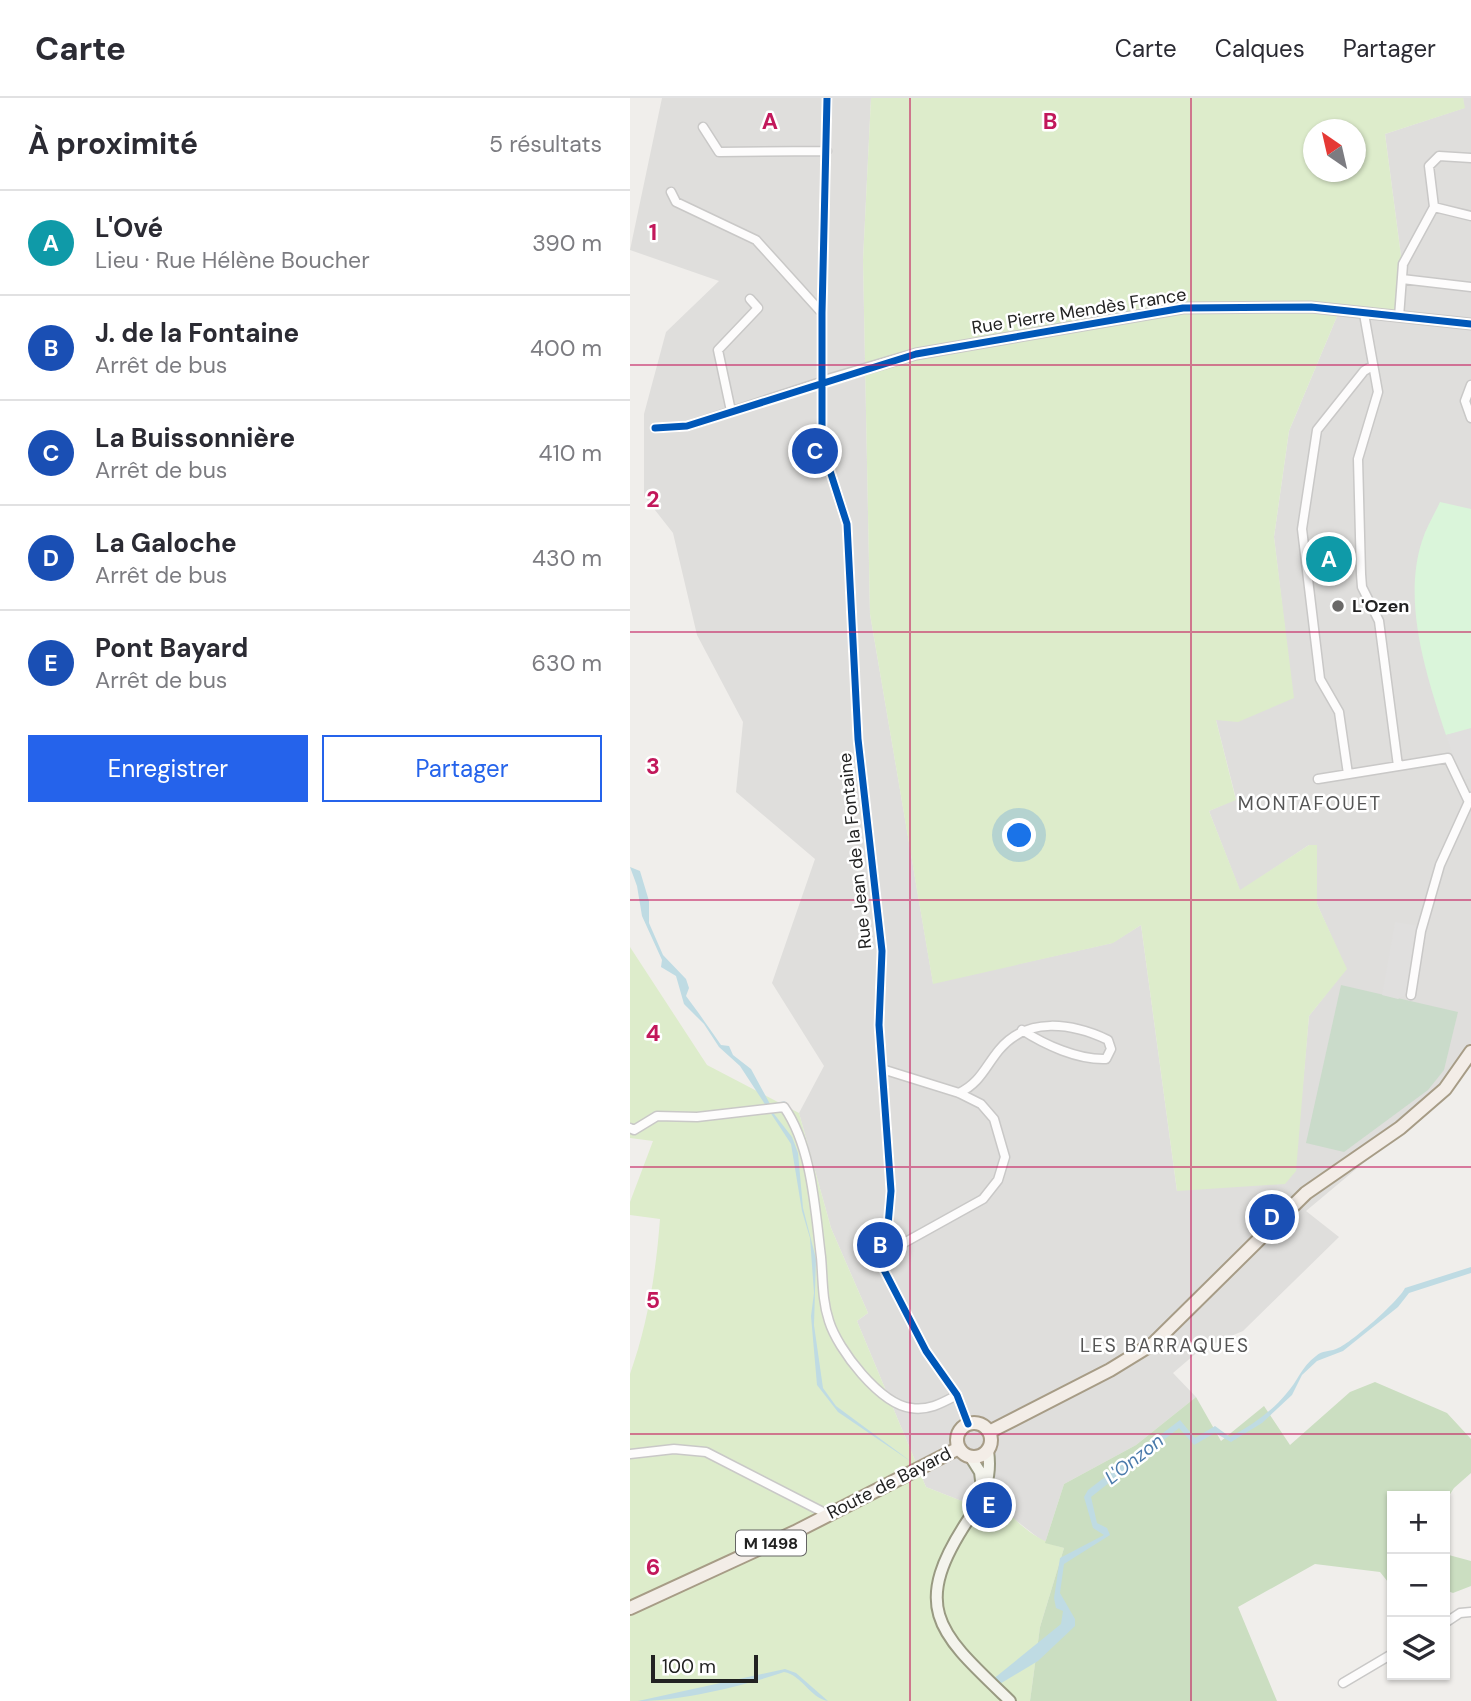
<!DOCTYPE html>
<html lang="fr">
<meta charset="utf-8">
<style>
:root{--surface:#fff;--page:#f7f7f7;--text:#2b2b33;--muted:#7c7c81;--line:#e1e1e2;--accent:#2563eb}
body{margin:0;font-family:"DM Sans",sans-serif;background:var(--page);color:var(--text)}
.controls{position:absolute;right:21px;bottom:21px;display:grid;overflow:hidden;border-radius:0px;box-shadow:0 2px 5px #0004}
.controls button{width:63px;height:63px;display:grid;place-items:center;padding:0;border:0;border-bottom:2px solid var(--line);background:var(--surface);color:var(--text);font:35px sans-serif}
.compass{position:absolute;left:673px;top:21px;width:63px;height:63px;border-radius:50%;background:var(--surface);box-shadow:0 2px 5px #0004;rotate:326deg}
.scale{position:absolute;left:21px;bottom:18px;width:107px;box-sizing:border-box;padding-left:7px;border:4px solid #222;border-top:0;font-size:19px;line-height:24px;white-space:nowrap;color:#222;-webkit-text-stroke:5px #fff;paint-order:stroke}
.you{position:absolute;left:390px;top:738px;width:24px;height:24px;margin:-18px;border:5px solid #fff;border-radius:50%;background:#1a73e8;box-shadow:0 0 0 10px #1a73e833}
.badge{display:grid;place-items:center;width:46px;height:46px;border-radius:50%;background:var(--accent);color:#fff;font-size:23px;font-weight:700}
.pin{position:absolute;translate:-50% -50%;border:4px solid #fff;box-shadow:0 2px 7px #0006}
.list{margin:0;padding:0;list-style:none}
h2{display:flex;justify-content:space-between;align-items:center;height:91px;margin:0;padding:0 28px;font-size:30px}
h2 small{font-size:23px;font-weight:400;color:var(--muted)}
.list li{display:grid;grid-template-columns:46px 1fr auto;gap:21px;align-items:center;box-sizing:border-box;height:105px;padding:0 28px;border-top:2px solid var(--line)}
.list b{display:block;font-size:26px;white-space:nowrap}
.list p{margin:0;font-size:23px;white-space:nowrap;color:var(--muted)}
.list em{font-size:23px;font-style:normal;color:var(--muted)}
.actions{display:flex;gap:14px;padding:21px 28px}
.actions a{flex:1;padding:16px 0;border:2px solid var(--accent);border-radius:0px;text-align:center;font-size:24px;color:var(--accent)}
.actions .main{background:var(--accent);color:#fff}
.icon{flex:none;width:38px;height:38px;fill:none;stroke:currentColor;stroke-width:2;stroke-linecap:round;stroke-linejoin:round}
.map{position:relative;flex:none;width:841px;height:1603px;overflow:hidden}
header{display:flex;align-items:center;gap:42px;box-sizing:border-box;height:98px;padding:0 35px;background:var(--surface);border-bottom:2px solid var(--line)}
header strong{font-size:33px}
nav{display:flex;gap:38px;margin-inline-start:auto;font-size:24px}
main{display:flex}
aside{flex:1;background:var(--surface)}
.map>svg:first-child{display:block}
.residential{fill:#dfdedc}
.grass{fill:#ddeccb;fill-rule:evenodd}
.forest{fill:#cbdec1}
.cemetery{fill:#cadbca}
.park{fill:#daf5da}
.parking{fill:#e0dfde}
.water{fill:#bfdbe3}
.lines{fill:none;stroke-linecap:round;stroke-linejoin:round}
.minor-casing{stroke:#c9c8c7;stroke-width:11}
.tertiary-casing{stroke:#c9c8c7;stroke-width:13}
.secondary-casing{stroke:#999a82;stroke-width:14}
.primary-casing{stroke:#a79c86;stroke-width:16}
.minor{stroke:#fdfcfc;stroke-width:8}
.tertiary{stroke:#fdfcfc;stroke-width:10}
.secondary{stroke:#f4f4ed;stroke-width:10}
.primary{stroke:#f3ede7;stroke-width:12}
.cycleway-casing{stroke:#fff;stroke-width:11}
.cycleway{stroke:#0057b8;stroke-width:7}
.grid{fill:none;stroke:#c2185b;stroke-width:2;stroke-opacity:0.55}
.poi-dot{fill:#6a6968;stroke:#fff;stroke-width:2.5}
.labels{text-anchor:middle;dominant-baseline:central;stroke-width:5;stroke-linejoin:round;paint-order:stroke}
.shield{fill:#fff;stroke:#646464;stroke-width:2}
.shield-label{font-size:16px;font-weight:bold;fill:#222}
.street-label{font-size:18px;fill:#222;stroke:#fff}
.poi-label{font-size:18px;font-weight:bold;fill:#222;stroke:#fff;text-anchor:start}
.neighbourhood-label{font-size:19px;letter-spacing:2px;fill:#555;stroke:#fff}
.water-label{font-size:19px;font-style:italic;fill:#4a7aab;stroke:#fff}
.grid-label{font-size:23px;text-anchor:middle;font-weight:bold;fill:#c2185b;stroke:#fff;stroke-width:5;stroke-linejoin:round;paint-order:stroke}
</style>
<header>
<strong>Carte</strong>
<nav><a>Carte</a><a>Calques</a><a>Partager</a></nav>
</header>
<main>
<aside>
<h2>À proximité<small>5 résultats</small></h2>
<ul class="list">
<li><span class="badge" style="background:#0f9aa8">A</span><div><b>L'Ové</b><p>Lieu · Rue Hélène Boucher</p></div><em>390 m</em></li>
<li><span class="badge" style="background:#1a4fb4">B</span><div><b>J. de la Fontaine</b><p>Arrêt de bus</p></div><em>400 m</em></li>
<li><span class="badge" style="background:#1a4fb4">C</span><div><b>La Buissonnière</b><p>Arrêt de bus</p></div><em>410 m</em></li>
<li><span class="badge" style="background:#1a4fb4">D</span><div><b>La Galoche</b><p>Arrêt de bus</p></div><em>430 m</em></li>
<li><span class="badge" style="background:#1a4fb4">E</span><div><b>Pont Bayard</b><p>Arrêt de bus</p></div><em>630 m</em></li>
</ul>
<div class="actions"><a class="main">Enregistrer</a><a>Partager</a></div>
</aside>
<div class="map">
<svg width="841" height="1603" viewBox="0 0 841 1603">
<rect width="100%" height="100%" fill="#f0eeeb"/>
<path class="residential" d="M32,0h209l-8,162 7,354 63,369 179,-40 29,-18 36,266 125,-98 7,-77 37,-47 -29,-65v-59h-8l-69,46 -31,-80 27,-12 -20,-79 77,-22 -19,-161 15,-106 49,-117 63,-58 -16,-122 79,-26 -1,-10h8v968l-17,21 -148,124 33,26 -96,94 -42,18 -28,24 23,24 -60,48 -72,39 -19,59 -36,-28 -10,-16 -17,10 -56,-22 -69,-166 11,-8 -37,-85 -32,-115 25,-47 -52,-83 43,-124 -79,-67 7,-70 -46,-87 -24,-102 -29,-37v-82l22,-82 53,-51 -89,-31z"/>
<path class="grass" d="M241,0h592l2,10 -80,26 16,122 -6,55 -57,3 -49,117 -15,106 20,161 -56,24 -22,-2 20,80 -27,11 31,79 69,-45h8v59l30,65 -38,47 -13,155 -11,13 -108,7 -36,-266 -28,18 -180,41 -63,-370 -7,-354zM684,32h42v42h-42z
M0,849l77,118 92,48 32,115 37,85 -11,8 69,166 56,22 17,-10c15,24 38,42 65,49l-24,79 -10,74h-400v-327c18,-51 26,-102 30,-155l-30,-4v-13l23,-61 -23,-3z"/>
<path class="forest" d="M745,1284l72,31 24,26v34l-17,15 -9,14v-6h-53v91l-12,-15 -65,-8 -77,43 39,94h-247l10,-74 24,-79 -19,-5 19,-59 72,-39 60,-48 25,44 43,-35 26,39 60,-53z
M815,1456l26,7v25l-18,7 -8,-3z"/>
<path class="cemetery" d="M711,887l117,27 -14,58 -16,20 -84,62 -38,-9z"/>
<path class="park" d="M810,404l31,7v220l-25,6c-19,-58 -44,-132 -24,-194 4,-13 12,-26 18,-39z"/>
<path class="parking" d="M841,630v50l-10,3 -15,-46z
M765,824l24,4 -12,68 -9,5 -16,-4z"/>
<path class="water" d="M0,769l10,4 9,30v22l14,32 23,24 3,9 -3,8c13,17 23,32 35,49l8,1 4,9 18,14 19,35 16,-3 -15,9 21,27 6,16 5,55 13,51 -2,66 9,63 13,18 77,57 -75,-51 -21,-27 -6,-69 3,-23 -4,-55 -8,-27 -11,-67 -51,-78 -21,-19 -15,-23 -20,-20 -8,-28 -15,-9 1,-7 -20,-44 -5,-30z
M841,1169v6l-62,20 -11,14 -55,44 -26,10 -15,14 -10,20 -30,28 -31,19 -16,-9 -21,12 -15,-17 -88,69 6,26 10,5 3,7 -46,29 -4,29 15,26v7l-37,35 -40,24 -6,-5 69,-56 2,-13 -7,-3 -2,-10 6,-40 44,-23 -11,-7 -9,-31 4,-7 92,-70 15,18 20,-12 15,11c21,-11 41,-25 56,-43 12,-13 15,-27 30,-38 7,-6 12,-4 20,-7 13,-4 63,-48 69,-61z
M155,1571l11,4 32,28c-18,-3 -26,-26 -44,-29 -41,14 -103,29 -146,29z"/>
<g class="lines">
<g class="minor-casing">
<path id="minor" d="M197,0l-5,215v133l25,78 11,215 24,212 -3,74 12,166 -7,79 42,81 31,44 11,29
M73,29l16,25 108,-1
M41,94l5,10 80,38 66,73
M804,109l37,9
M772,181l69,8
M734,216l14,78 -20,67 3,115 1,13 17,34 19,145
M769,219l4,-53 31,-57 -5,-41 10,-10 32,2
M841,287l-6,16 6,17
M101,313l-13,-61 40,-42 -8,-9
M25,330l32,-2 134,-44
M718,676l-9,-62 -19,-33 -18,-150 15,-99 47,-59 8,-5
M688,681l130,-21 20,42
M781,897l10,-64 19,-66 31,-68
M252,971l77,24 22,11 13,15 11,38 -7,23 -15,19 -99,55
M329,995c21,-10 26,-26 40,-43 28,-34 73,-27 109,-10l3,9 -5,10c-28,1 -61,-14 -84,-29
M0,1030l4,2 23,-14 40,1 87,-10c28,40 31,102 37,150 2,22 1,43 8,64 9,29 51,83 82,87 17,3 31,-5 46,-13
M0,1356l44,-5 32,3 115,59 4,5
M815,1525l15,-10 11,-1
M713,1585l49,-29"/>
</g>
<g class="tertiary-casing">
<path id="tertiary" d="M191,284l95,-28 267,-46 128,-1 160,17"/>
</g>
<g class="secondary-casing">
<path id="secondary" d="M358,1353c4,26 -4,45 -18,66 -62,92 -31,116 40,184
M340,1358l10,16 2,17"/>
</g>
<g class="primary-casing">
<path id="primary" d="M327 1342a17 17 0 1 1 34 0a17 17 0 1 1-34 0Z
M359,1334l121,-62 44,-27 152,-150 94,-65 45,-39 26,-37
M0,1510l165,-76 164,-84"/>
</g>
<use href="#minor" class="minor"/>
<use href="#tertiary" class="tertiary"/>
<use href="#secondary" class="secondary"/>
<use href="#primary" class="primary"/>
<g class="cycleway-casing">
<path id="cycleway" d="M197,0l-5,215v133l25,78 11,215 24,212 -3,74 12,166 -7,79 42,81 31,44 11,29
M25,330l32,-2 229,-72 267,-46 128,-1 160,17"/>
</g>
<use href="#cycleway" class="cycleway"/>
</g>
<path class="grid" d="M280,0v1603M561,0v1603M0,267h841M0,534h841M0,802h841M0,1069h841M0,1336h841"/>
<circle class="poi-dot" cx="708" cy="508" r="7"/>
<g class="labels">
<rect class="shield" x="106" y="1432.5" width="70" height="25" rx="5"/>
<g class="shield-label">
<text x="141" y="1445">M 1498</text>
</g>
<g class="street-label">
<text transform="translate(449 213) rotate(-9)">Rue Pierre Mendès France</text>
<text transform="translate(225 753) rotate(-96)">Rue Jean de la Fontaine</text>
<text transform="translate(259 1385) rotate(-27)">Route de Bayard</text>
</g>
<g class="poi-label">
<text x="722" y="508">L'Ozen</text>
</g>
<g class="neighbourhood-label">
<text x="680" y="705">MONTAFOUET</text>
<text x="535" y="1247">LES BARRAQUES</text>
</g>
<g class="water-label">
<text transform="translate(504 1361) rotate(-38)">L'Onzon</text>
</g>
</g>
<g class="grid-label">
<text x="140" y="31">A</text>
<text x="420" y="31">B</text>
<text x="23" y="142">1</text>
<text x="23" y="409">2</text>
<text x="23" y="676">3</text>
<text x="23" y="943">4</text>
<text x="23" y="1210">5</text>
<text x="23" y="1477">6</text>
</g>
</svg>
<div class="controls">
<button>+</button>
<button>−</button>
<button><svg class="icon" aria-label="layers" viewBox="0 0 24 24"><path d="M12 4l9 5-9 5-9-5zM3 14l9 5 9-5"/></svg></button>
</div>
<svg class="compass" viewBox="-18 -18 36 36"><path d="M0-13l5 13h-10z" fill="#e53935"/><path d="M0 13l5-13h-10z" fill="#7c7c81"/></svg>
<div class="scale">100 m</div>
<div class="you"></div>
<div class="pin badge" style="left:699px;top:461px;background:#0f9aa8">A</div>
<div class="pin badge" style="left:250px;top:1147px;background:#1a4fb4">B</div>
<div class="pin badge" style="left:185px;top:353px;background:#1a4fb4">C</div>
<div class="pin badge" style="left:642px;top:1119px;background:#1a4fb4">D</div>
<div class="pin badge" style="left:359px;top:1407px;background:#1a4fb4">E</div>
</div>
</main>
